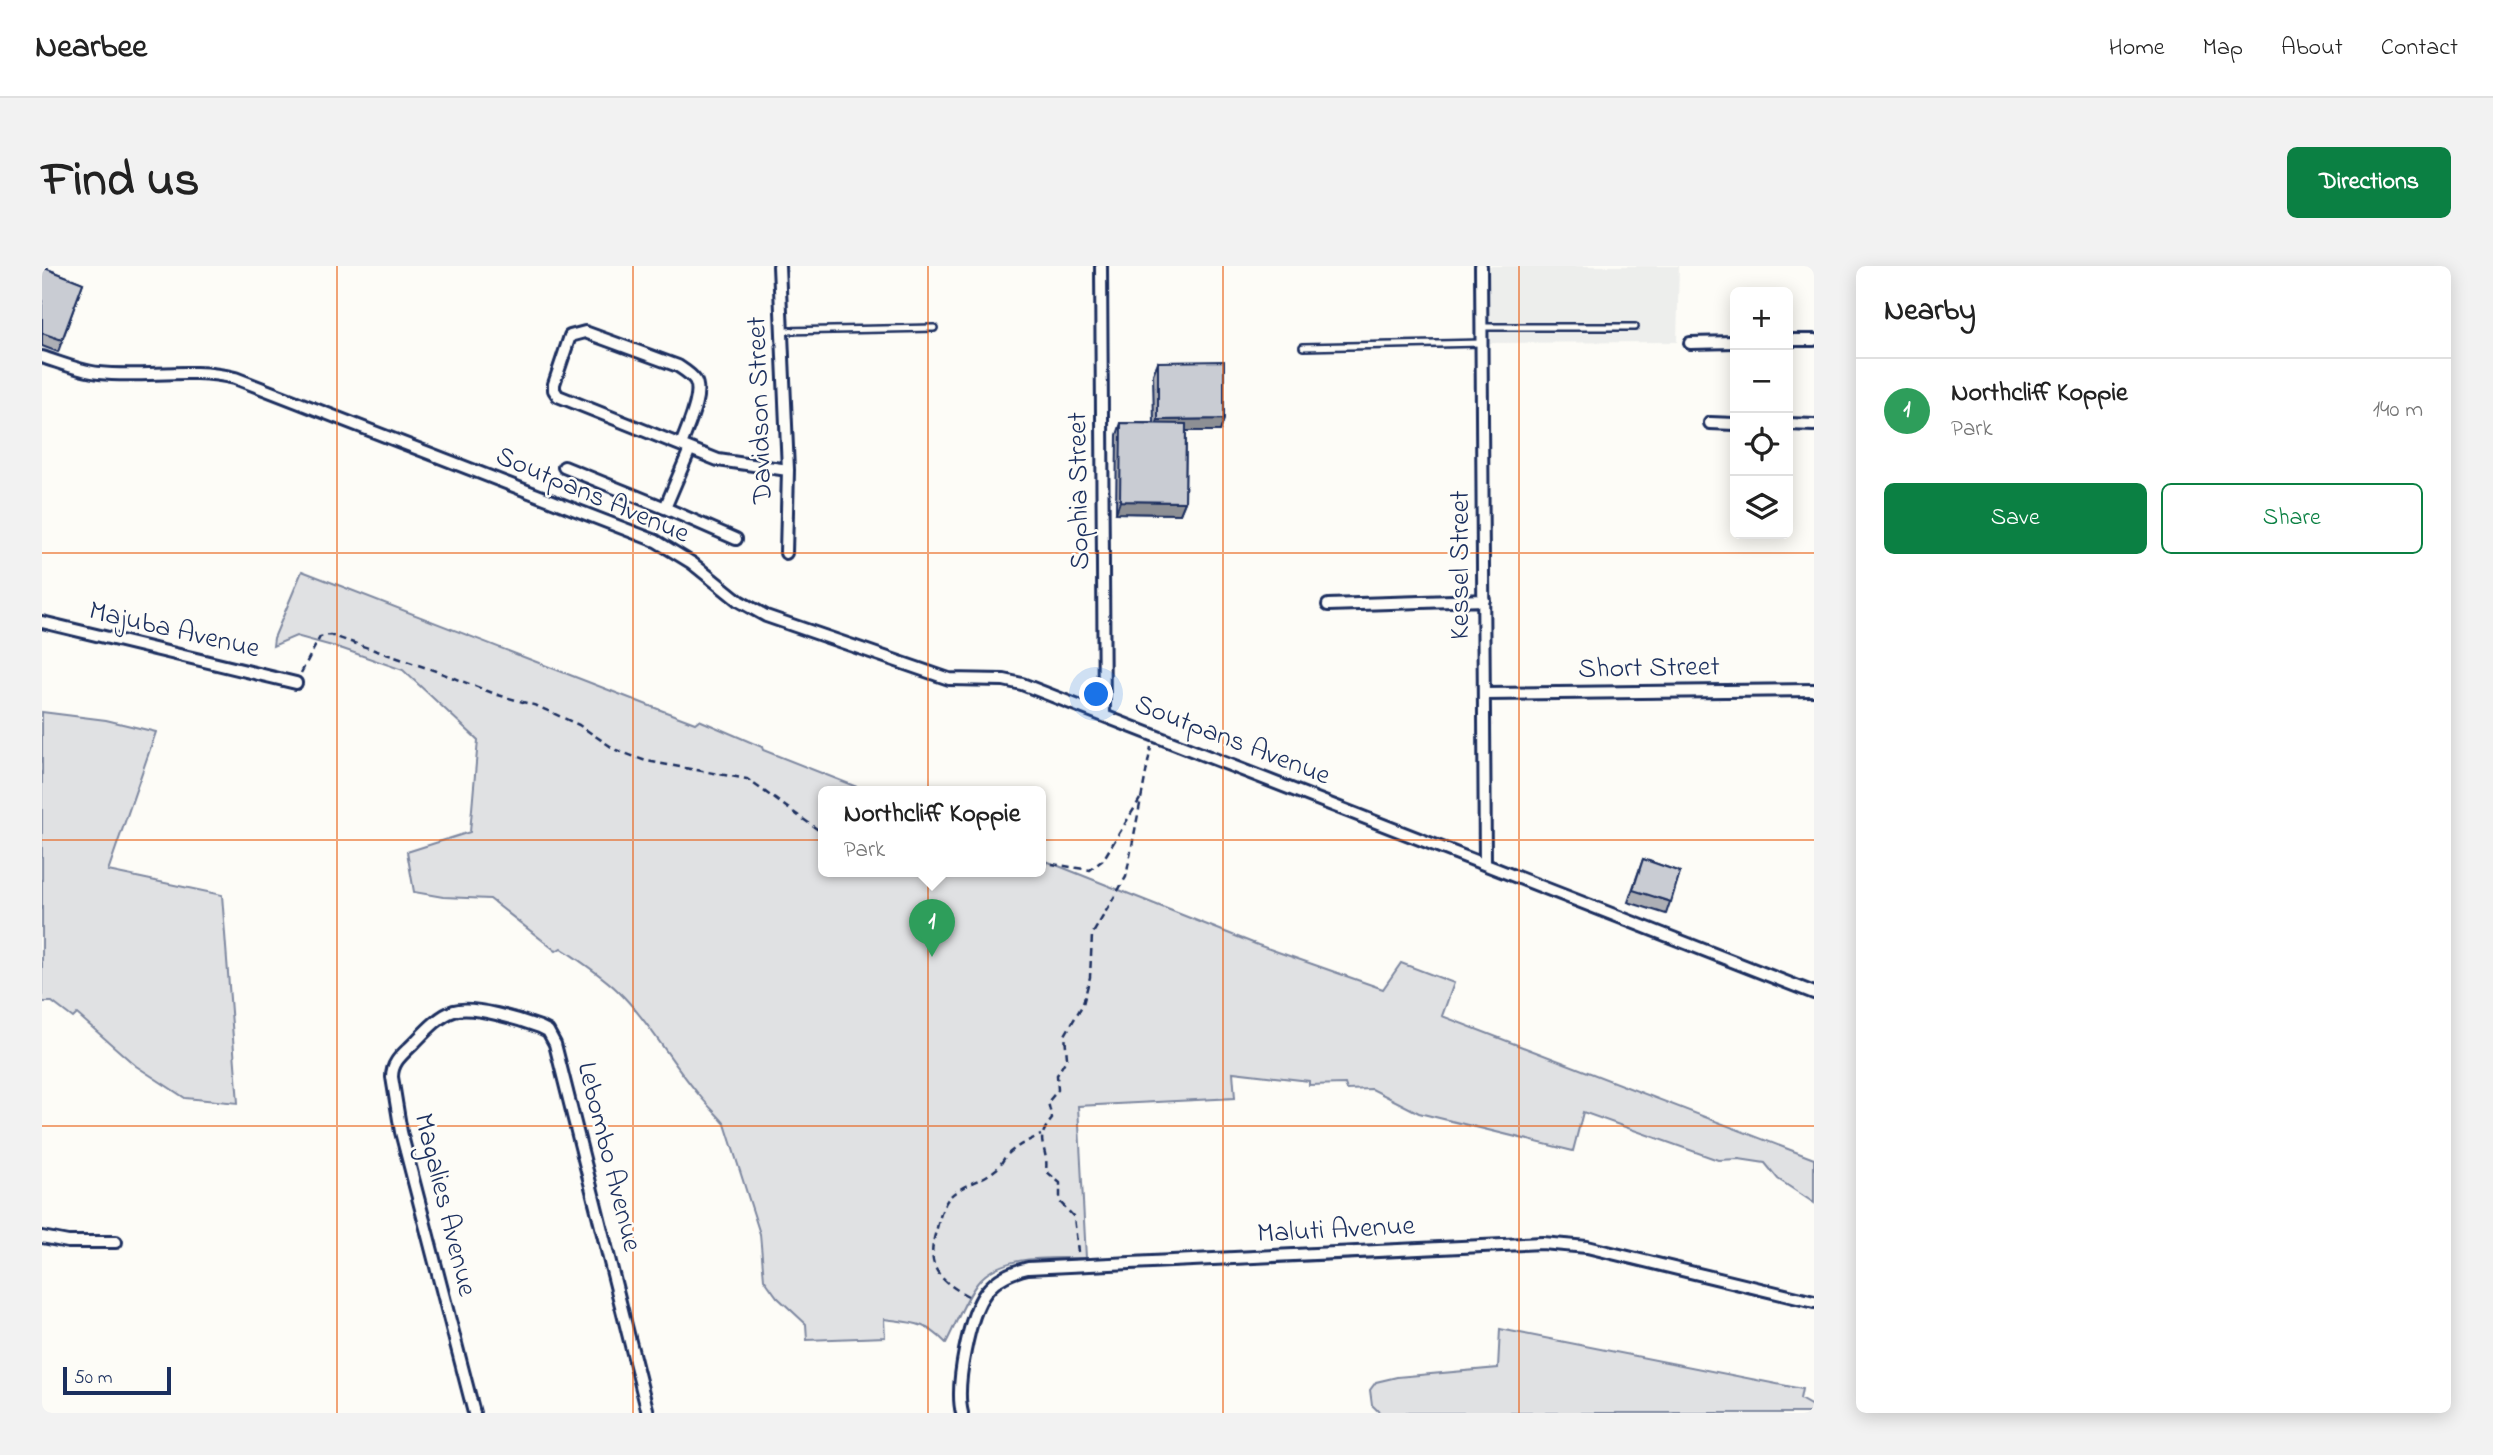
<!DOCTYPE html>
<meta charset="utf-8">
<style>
:root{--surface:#fff;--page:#f2f2f2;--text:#222;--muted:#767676;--line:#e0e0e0;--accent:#0b8043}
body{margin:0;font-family:"Indie Flower",sans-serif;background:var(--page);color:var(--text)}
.controls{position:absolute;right:21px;top:21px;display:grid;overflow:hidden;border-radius:10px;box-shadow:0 4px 18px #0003}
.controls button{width:63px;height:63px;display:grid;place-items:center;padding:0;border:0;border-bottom:2px solid var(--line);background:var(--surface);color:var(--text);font:35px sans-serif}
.scale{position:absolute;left:21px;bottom:18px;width:108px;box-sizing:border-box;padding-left:7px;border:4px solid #1b2f5e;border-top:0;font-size:19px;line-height:24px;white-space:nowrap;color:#1b2f5e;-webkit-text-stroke:5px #fdfcf7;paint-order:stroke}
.you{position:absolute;left:1055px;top:429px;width:24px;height:24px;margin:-18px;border:5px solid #fff;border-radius:50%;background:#1a73e8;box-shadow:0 0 0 10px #1a73e833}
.badge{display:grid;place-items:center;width:46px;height:46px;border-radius:50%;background:var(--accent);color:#fff;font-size:23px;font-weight:700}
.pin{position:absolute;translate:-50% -58px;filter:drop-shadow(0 2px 4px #0008)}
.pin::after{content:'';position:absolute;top:37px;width:24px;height:21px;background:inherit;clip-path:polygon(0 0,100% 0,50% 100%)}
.popup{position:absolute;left:776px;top:520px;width:228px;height:91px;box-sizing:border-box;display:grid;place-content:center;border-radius:10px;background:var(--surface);filter:drop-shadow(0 2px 5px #0005);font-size:23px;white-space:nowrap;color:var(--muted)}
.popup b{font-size:26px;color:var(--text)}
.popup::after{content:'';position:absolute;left:50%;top:100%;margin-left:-14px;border:14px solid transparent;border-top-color:var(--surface)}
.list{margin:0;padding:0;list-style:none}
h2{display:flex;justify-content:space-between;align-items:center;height:91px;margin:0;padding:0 28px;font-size:30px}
h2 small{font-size:23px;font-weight:400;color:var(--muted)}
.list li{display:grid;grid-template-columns:46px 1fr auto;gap:21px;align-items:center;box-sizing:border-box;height:105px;padding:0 28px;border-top:2px solid var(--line)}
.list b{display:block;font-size:26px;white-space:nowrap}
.list p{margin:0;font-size:23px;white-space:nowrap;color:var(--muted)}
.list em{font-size:23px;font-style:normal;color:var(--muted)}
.actions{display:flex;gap:14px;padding:21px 28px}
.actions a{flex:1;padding:16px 0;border:2px solid var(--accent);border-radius:10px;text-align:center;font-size:24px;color:var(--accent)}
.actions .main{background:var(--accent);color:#fff}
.icon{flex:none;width:38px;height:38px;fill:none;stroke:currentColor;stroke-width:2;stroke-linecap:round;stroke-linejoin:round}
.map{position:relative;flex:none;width:1772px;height:1147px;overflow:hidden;border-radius:10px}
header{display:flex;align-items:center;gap:42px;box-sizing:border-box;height:98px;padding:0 35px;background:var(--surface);border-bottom:2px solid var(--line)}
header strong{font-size:33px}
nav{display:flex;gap:38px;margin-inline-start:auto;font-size:24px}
.intro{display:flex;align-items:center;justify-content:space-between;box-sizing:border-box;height:168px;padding:0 42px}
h1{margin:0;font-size:49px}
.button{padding:18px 32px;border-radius:10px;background:var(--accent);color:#fff;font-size:24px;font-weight:700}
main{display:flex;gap:42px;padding:0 42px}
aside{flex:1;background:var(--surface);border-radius:10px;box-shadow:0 4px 18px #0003}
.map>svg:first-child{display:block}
.built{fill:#edeeec}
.green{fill:#e0e1e3;stroke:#7e88a0;stroke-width:2}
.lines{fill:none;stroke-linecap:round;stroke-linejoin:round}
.service-casing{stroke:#1b2f5e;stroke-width:10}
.minor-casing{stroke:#1b2f5e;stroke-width:16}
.path{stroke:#1b2f5e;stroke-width:2.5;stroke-dasharray:7 5;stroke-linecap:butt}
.service{stroke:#fdfcf7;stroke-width:5}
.minor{stroke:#fdfcf7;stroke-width:10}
.wall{fill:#adafb5;stroke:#1b2f5e;stroke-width:2}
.shaded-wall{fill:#8d8f94;stroke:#1b2f5e;stroke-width:2}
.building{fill:#c9ccd3;stroke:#1b2f5e;stroke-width:2}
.grid{fill:none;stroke:#e8590c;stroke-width:2;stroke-opacity:0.55}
.labels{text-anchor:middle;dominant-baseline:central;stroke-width:5;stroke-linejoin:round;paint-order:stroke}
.street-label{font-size:28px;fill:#1b2f5e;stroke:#fdfcf7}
</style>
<header>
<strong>Nearbee</strong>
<nav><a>Home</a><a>Map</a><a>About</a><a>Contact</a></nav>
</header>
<div class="intro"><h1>Find us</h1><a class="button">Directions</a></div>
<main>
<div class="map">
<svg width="1772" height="1147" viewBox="0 0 1772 1147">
<rect width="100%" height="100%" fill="#fdfcf7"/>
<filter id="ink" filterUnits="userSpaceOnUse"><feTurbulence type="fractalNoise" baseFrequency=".0143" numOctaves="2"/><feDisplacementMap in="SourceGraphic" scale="14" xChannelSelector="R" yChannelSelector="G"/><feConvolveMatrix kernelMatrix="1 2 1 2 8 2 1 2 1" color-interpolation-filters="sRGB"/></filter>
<g filter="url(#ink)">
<path class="built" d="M1444,0h193l-2,76 -191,1z"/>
<path class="green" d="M260,305l348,135 45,17 4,-3 63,27 1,3 104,41h-43v80h216l1,-12 217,86 125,44 18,-26 53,20 -12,33 372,143v44l-36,-24 -13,-16 -26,-4 -21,1 -135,-48 -10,39 -154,-38 -47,-24 -25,1 -2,-6 -36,1v-4l-76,-9 2,26 -157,8 8,152c-33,1 -81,-5 -106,22 -13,14 -24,44 -34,63 -21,-22 -34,-20 -62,-24l1,18 -78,3 -1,-16 -29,-27 -13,-18 -4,-45 -35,-110c-8,-10 -17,-18 -25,-28 -29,-34 -51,-75 -83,-106 -17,-16 -37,-29 -56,-42l-5,3 -66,-52 -47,-2 -29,-5 -7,-40 63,-20 8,-92 -75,-70 -60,-21 -47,-13 -23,10 1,-8z
M0,446l64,8 50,12 -48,139 114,24 16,208 -53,-5 -49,-32 -59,-52 -4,4 -21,-16h-10z
M1458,1063l302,60 -2,10 14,8v6h-434l-8,-8 -2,-15 6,-8 21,-5 101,-9z"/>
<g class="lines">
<g class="service-casing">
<path id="service" d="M1440,61h153
M740,65l152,-3
M1261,81l179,-4"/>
</g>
<g class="minor-casing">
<path id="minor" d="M737,0l9,204 -2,83
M1059,0l3,450
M1439,0l4,598
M1746,74h26
M1648,77l45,-1
M0,91c19,6 38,14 57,16 45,5 92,-6 136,5l421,163 36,22 47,38 27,15 183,63 55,1 18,4 792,309
M1668,157l25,1
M1746,158l26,1
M639,179c5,-15 23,-51 14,-65 -4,-6 -11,-10 -17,-14l-93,-34 -15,4 -16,48v6l4,6 160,64 70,10
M522,201l101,41 25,-59
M623,242l71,31
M1286,339l156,-5
M0,356l254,61
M1443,428l329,-4
M0,971l26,5h48
M432,1147l-73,-281 -9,-55c0,-15 10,-22 20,-32 11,-11 26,-29 42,-34 19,-6 67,9 86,16l8,4 7,13 93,369
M920,1147c-7,-27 7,-99 24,-121 11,-14 25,-20 42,-24l514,-25 45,4 227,55"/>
</g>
<path class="path" d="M259,407l19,-36 10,-2 103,35 65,25 39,11 42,19 37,25 30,11 101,18 70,50 7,1
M998,596l50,8 13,-10 37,-61
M1036,986l-4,-35 -14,-15v-19l-14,-12c3,-26 -14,-28 6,-52l-4,-17 10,-12 -1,-15 10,-17 -2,-23 18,-31 7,-27 2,-42 34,-58 25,-130
M926,1030c-32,-17 -43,-32 -31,-68 2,-9 6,-23 12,-30 11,-13 33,-17 46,-28 6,-4 8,-12 13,-16 10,-9 21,-14 33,-19"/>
<use href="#service" class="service"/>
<use href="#minor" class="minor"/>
</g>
<path class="wall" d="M0,1l41,16 -25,69 -16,-6z
M1116,96l66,57 -4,12h-34l-1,71 -5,12 -64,-1 1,-78 4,-12h33l-1,-49z
M1601,593l37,13 -14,42 -38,-12z"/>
<path class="shaded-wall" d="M1182,153l-4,12h-66l4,-11z
M1078,235l65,1 -5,12 -64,-1z"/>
<path class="building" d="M0,1l41,16 -21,57 -20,-7z
M1182,95v58l-66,1v-58z
M1079,157l65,1 -1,78 -65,-1z
M1601,593l37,13 -9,30 -38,-12z"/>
</g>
<path class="grid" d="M295,0v1147M591,0v1147M886,0v1147M1181,0v1147M1477,0v1147M0,287h1772M0,574h1772M0,860h1772"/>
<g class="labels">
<g class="street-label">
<text transform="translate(719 144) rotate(-92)">Davidson Street</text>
<text transform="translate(1038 225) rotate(-91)">Sophia Street</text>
<text transform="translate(550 230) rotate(23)">Soutpans Avenue</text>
<text transform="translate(1419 299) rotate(-90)">Kessel Street</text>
<text transform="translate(132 365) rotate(13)">Majuba Avenue</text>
<text transform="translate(1607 403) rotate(-1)">Short Street</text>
<text transform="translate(1190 475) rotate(21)">Soutpans Avenue</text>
<text transform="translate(566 891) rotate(76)">Lebombo Avenue</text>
<text transform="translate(402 939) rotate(76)">Magalies Avenue</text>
<text transform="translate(1294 965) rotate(-3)">Maluti Avenue</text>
</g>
</g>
</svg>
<div class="controls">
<button>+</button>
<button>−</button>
<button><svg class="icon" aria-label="locate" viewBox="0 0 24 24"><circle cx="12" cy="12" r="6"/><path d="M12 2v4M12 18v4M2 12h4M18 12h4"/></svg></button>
<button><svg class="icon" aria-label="layers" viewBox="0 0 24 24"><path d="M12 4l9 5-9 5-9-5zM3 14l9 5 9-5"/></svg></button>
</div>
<div class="scale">50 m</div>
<div class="you"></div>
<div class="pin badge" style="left:890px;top:691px;background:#2e9e5b">1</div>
<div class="popup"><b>Northcliff Koppie</b>Park</div>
</div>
<aside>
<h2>Nearby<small></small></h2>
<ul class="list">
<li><span class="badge" style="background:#2e9e5b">1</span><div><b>Northcliff Koppie</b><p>Park</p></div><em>140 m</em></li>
</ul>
<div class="actions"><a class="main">Save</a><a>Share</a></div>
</aside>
</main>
